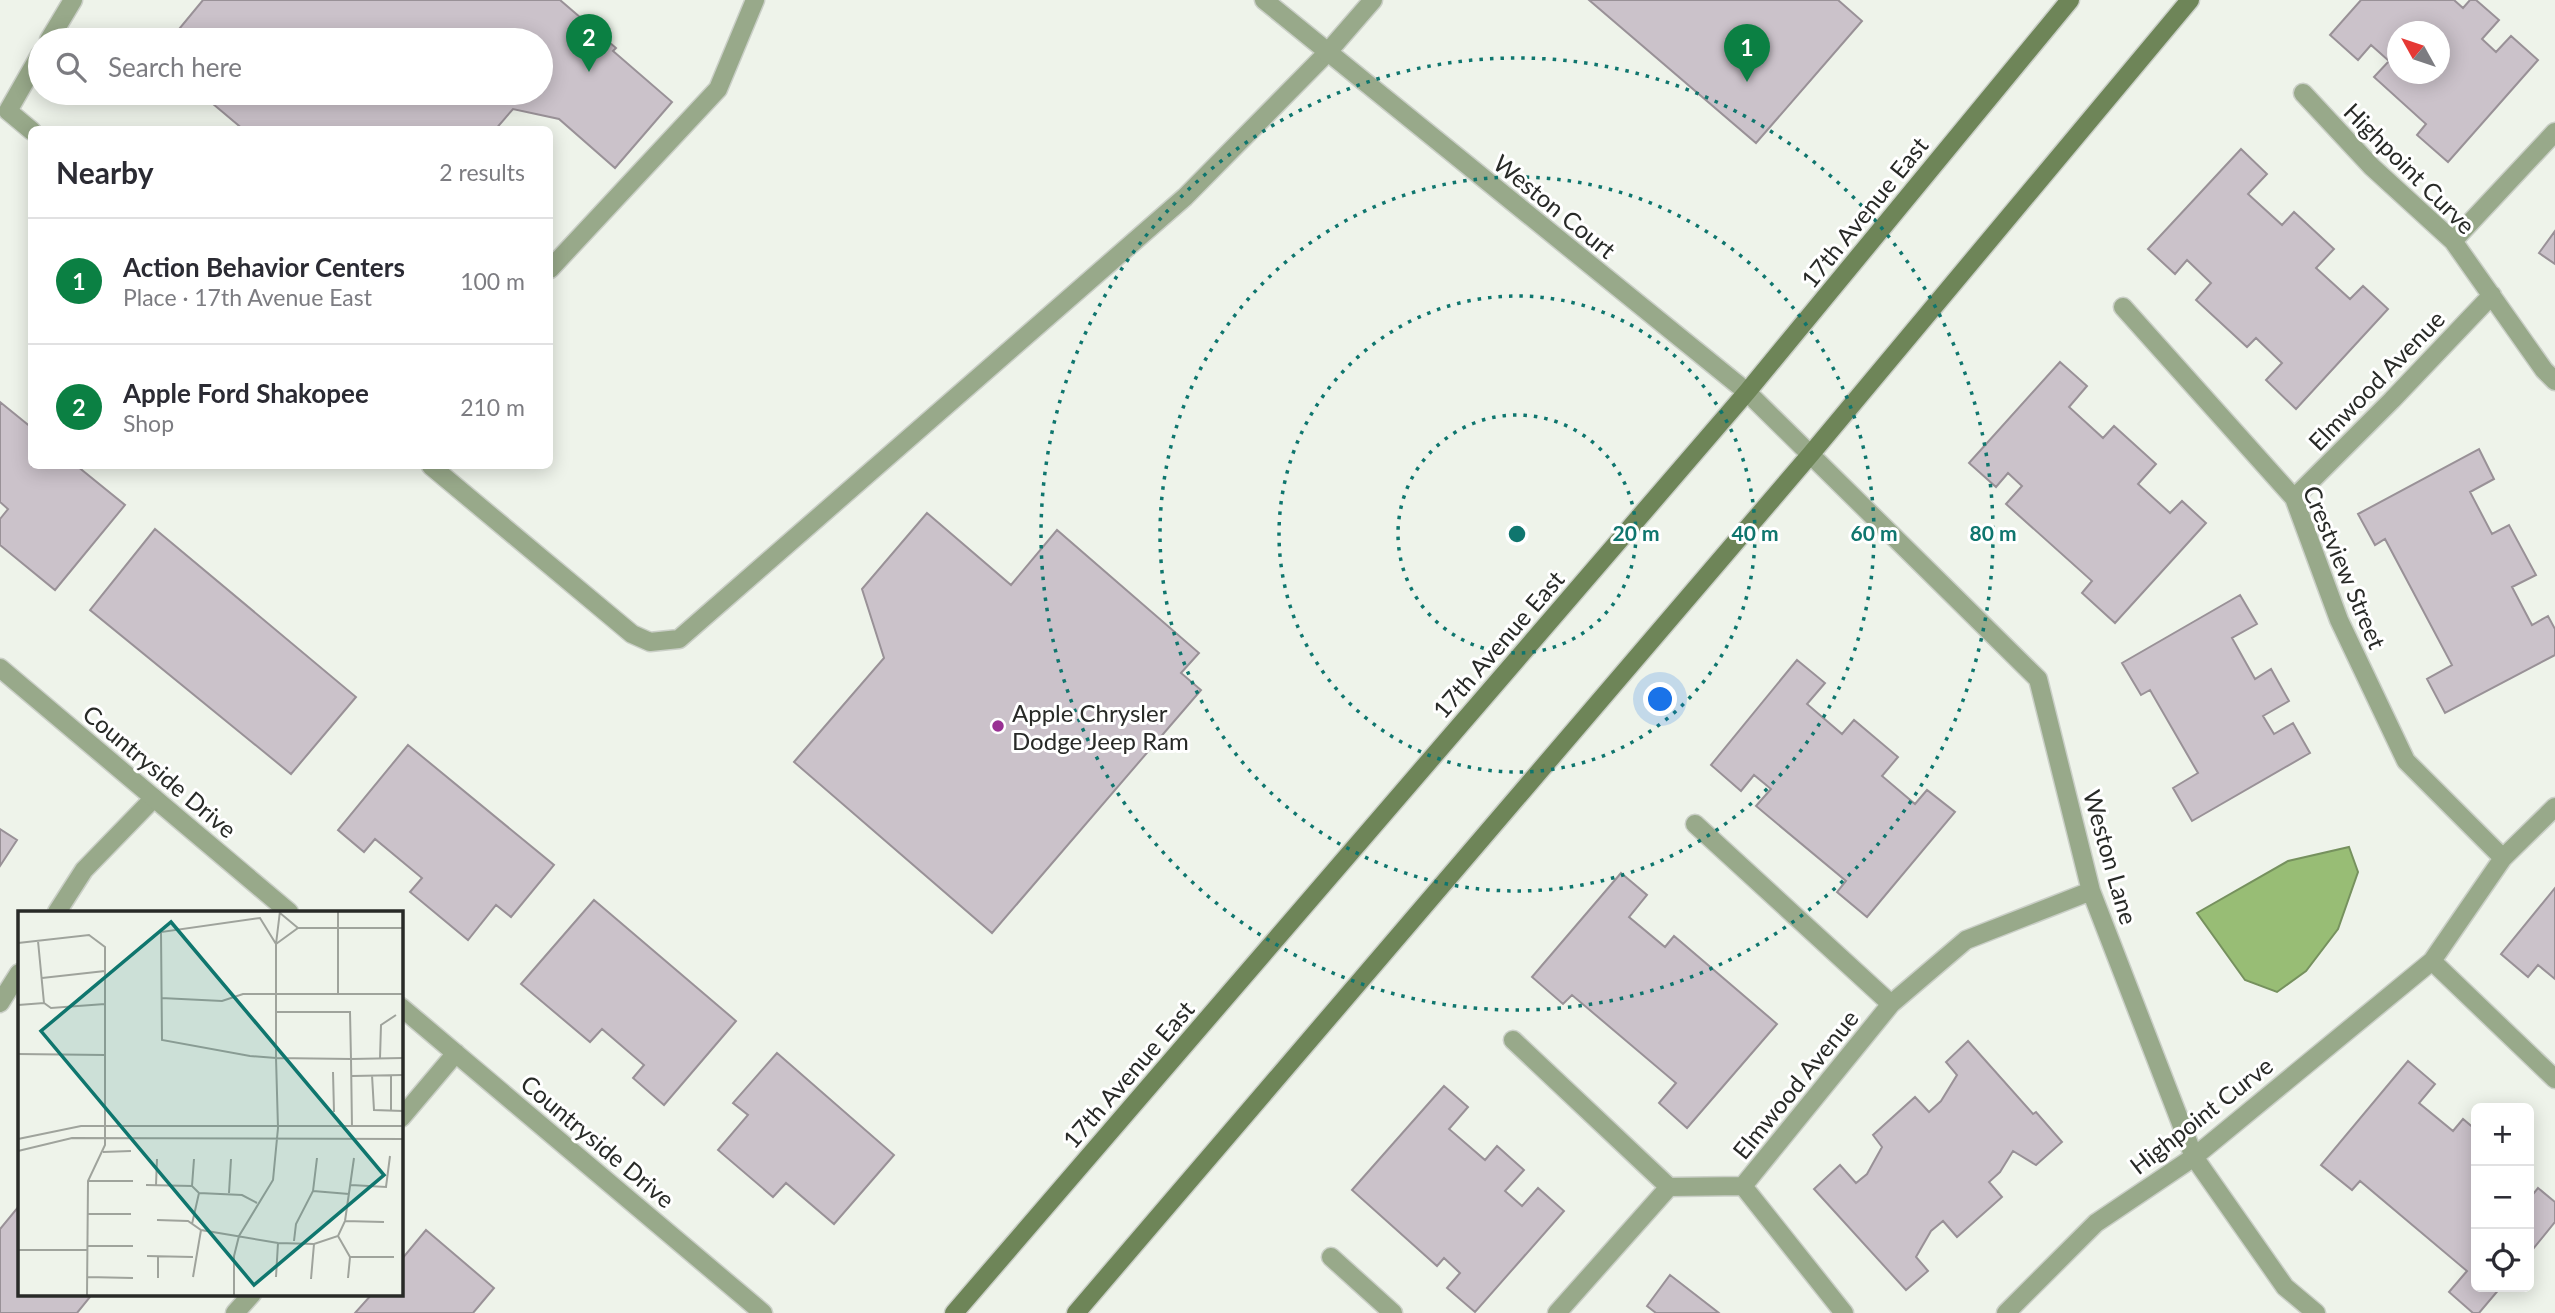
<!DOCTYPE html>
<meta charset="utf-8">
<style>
:root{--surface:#fff;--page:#f7f7f7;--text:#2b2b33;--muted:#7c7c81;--line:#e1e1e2;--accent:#0b8043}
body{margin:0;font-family:Lato,sans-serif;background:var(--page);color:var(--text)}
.controls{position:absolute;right:21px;bottom:21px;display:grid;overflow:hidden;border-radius:10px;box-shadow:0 4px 18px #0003}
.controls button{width:63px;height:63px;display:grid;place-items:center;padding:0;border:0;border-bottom:2px solid var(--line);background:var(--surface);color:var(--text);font:35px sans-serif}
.compass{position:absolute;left:2387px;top:21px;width:63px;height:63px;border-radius:50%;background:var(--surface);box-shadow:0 4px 18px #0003;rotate:310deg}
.you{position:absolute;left:1661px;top:700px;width:24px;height:24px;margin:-18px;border:5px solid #fff;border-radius:50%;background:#1a73e8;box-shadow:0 0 0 10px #1a73e833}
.badge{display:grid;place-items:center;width:46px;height:46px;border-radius:50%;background:var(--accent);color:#fff;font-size:23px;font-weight:700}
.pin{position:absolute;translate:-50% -58px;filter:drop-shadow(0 2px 4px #0008)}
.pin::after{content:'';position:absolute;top:37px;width:24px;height:21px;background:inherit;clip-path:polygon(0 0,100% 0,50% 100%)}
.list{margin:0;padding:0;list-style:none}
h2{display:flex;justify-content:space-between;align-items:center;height:91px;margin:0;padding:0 28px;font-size:30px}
h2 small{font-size:23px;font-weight:400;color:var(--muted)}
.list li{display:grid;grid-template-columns:46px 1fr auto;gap:21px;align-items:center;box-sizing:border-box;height:126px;padding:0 28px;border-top:2px solid var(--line)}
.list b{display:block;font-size:26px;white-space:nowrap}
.list p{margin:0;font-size:23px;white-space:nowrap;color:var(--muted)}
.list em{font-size:23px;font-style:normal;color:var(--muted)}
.icon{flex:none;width:38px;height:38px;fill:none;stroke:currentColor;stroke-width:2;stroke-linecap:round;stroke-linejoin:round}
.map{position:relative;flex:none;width:2555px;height:1313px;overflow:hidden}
.search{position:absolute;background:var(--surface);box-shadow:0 4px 18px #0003;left:28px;top:28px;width:525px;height:77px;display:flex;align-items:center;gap:18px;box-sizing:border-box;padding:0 24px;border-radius:38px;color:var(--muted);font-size:26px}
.panel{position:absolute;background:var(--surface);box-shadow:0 4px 18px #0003;left:28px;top:126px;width:525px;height:343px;border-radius:10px}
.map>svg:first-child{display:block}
.water{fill:#98bd75;stroke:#76915e;stroke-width:2}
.building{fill:#cbc2ca;stroke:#999197;stroke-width:2;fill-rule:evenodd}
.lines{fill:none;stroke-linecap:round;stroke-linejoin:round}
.lane-casing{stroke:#cacfc7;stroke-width:21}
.street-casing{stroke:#cacfc7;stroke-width:21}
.secondary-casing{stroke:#cacfc7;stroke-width:21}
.lane{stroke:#98a98a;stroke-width:18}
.street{stroke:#98a98a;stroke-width:18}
.secondary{stroke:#6e8558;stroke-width:18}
.ring{fill:none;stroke:#0f766e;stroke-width:3.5;stroke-dasharray:3.5 7}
.poi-dot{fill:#993093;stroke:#fff;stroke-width:2.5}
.labels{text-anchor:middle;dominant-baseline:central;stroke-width:6;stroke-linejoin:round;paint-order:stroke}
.street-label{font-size:24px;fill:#282a27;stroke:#fff}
.poi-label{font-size:24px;fill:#282a27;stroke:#fff;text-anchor:start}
.inset-road{fill:none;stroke:#9fa39c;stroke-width:2}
.view{fill:#0f766e;fill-opacity:0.15;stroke:#0f766e;stroke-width:3.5}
.inset-edge{fill:none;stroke:#282a27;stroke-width:3.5}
.centre{fill:#0f766e;stroke:#fff;stroke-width:3.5}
.ring-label{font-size:21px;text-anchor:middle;font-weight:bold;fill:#0f766e;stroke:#fff;stroke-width:6;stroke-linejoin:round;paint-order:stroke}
</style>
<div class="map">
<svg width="2555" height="1313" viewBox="0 0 2555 1313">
<rect width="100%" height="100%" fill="#eef3ea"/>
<path class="water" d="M2349,847l9,25 -20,57 -32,42 -29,21 -32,-12 -48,-67 91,-52z"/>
<path class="building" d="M203,0h357l56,48 -3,3 59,51 -57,66 -56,-49 -46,-10 -18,21h-251l-44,-37h341v-53h-371z
M1589,0h249l24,21 -106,122z
M2361,0h93l9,8 7,-8h6l23,20 -17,19 14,13 15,-16 27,24 -90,102 -31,-27 9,-11 -52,-47 15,-16 -18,-16 -13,15 -28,-25zM2398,32h42v42h-42z
M2241,149l26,25 -19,20 34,31 12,-13 40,37 -18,19 34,31 13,-13 25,23 -92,100 -30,-29 16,-17 -26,-25 -9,9 -51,-47 15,-17 -24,-23 -12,14 -27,-25z
M2555,231v33l-16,-11z
M2060,362l27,24 -18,21 34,31 11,-12 42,38 -18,20 32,29 12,-12 24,22 -91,100 -33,-30 10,-12 -86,-77 16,-18 -14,-13 -12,14 -27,-24z
M0,402l32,26v38h45l48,39 -70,85 -55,-45v-26l8,-10 -8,-7z
M2479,449l15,30 -24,13 22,42 17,-9 27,50 -24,12 20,38 16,-9 7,13v26l-110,58 -18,-34 25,-14 -67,-126 -10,6 -17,-31z
M927,513l84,72 46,-55 142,123 -18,20 20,17 -209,243 -198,-171 90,-104 -22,-69z
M155,529l201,168 -65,77 -201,-164z
M2240,595l17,29 -25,14 23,41 16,-10 18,32 -26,15 11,18 19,-11 17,30 -118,68 -19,-33 25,-15 -48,-83 -9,5 -19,-32z
M1797,660l28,23 -18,21 35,30 12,-14 44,37 -16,19 33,28 12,-14 28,22 -88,105 -30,-25 9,-11 -90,-75 15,-17 -17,-14 -13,16 -30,-26z
M408,745l146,120 -43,52 -15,-12 -28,35 -58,-48 12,-14 -47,-39 -11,13 -26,-22z
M0,829l17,11 -17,26z
M1621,873l26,22 -18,22 36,30 9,-11 103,88 -90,104 -28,-25 17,-20 -104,-88 -9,9 -31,-27z
M2555,888v91l-17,-14 -10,12 -27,-23z
M594,900l142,121 -72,84 -31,-27 11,-13 -42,-36 -12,13 -69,-58z
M1968,1041l65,73 3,-2 26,30 -26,23 -23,-14 -13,21 -11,10 13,15 -45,40 -14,-16 -12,10 -15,26 12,14 -22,19 -92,-101 26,-24 16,18 11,-9 15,-27 -9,-12 42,-38 14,15 12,-11 16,-26 -11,-13z
M777,1053l117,102 -60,69 -48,-41 -13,14 -55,-47 30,-35 -15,-12z
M2408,1061l27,23 -16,19 34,28 10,-12 13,11v157h25l-22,26h-6l-24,-21 18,-21 -107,-90 -8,9 -31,-25z
M1444,1086l24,21 -19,22 36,31 12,-14 27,24 -19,21 17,15 16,-18 26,23 -89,101 -28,-24 13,-15 -16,-15 -7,8 -85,-76z
M2538,1188l17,14v20l-26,32v-55z
M19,1206v88h67l4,3 -13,16h-77v-84z
M426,1230l68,58 -21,25h-118l17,-19h29v-34z
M1670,1275l49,38h-63l-9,-7z"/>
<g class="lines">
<g class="lane-casing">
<path id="lane" d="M49,40l24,-40
M32,131l-24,-20 32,-56
M550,269l168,-180 37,-89
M431,466l201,168 18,8 29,-3 506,-442 142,-144
M57,912l27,-42 70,-72
M0,1003l19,-30"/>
</g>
<g class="street-casing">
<path id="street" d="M1264,0l483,392 291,287 53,212 103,266 91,130 31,26
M1327,53l46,-53
M2303,93l69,74 81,74 91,129 11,11
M2453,241l102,-109
M2123,307l171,191 45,122 67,141 97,97
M2294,498l98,-98 100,-105
M0,668l289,244
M1695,824l196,180
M2432,961l123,118
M401,1007l362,306
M1513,1040l156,147
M401,1118l55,-65
M1743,1186l101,127
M1331,1257l62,56
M235,1313l17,-19
M1557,1313l112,-126 74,-1 148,-182 75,-64 125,-49
M2006,1313l90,-90 98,-66 238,-196 71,-103 52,-51"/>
</g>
<g class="secondary-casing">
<path id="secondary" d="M954,1313l793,-921 323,-392
M1076,1313l734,-858 380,-455"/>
</g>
<use href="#lane" class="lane"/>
<use href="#street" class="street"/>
<use href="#secondary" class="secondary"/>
</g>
<g class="ring">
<circle cx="1517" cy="534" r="119"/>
<circle cx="1517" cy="534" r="238"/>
<circle cx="1517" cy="534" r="357"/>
<circle cx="1517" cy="534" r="476"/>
</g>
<circle class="poi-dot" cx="998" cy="726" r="7"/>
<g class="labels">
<g class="street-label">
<text transform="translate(2410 168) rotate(45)">Highpoint Curve</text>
<text transform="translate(1555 206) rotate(39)">Weston Court</text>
<text transform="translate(1864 212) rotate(-51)">17th Avenue East</text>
<text transform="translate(2376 380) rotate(-46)">Elmwood Avenue</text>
<text transform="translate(2345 567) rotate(67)">Crestview Street</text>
<text transform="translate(1498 644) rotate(-49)">17th Avenue East</text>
<text transform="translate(160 771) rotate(40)">Countryside Drive</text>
<text transform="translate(2111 857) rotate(74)">Weston Lane</text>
<text transform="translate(1128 1074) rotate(-49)">17th Avenue East</text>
<text transform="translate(1795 1084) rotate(-51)">Elmwood Avenue</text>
<text transform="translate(2201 1115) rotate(-38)">Highpoint Curve</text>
<text transform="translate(598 1141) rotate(40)">Countryside Drive</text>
</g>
<g class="poi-label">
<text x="1012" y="712">Apple Chrysler<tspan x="1012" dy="28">Dodge Jeep Ram</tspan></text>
</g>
</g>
<g transform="translate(18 911)">
<rect width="385" height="385" fill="#eef3ea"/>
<path class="inset-road" d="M320,0v83M262,2l18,15M20,30l6,62M0,32l71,-8 16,12v198l-17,36 -1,115M258,33l22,-16h105M258,33l4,-33M24,67l63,-7M143,87l61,3 21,-7h160M0,94l26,-2 7,5 54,-4M258,101h74l1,47 52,-1M0,143l87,1M362,147l1,-33 15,-10M315,161l1,40M354,164l2,35 29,1M373,164v35M334,165l51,-1M0,228l63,-13h322M0,240l54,-13 331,1M85,241l28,-1M70,270h45M128,274l46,1 7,7 43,2 15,8M138,274l1,-26M333,274l35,2 4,-31M174,275l2,-27M295,280l36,3M211,282l2,-34M70,303h43M139,309l31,1 13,9 77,13 36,1 24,-8 7,-15 39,1M327,310l9,-63M174,313l7,-31M320,325l12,21 -2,21M276,330l2,-17 17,-33 4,-33M70,335h45M0,339h70M129,345l46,1M140,345v22M332,346h44M69,366l46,1M175,366l8,-47M258,366l2,-34M293,368l3,-35M216,385v-40l5,-20 34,-56 5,-52 -2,-70v-114l-16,-26 -99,14 1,108 88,16 26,2 75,1 1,68"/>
<path class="view" d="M153,11l213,253 -130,110 -213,-254z"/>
<rect width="385" height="385" class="inset-edge"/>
</g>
<circle cx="1517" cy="534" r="10" class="centre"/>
<g class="ring-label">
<text x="1636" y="541">20 m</text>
<text x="1755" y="541">40 m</text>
<text x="1874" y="541">60 m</text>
<text x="1993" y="541">80 m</text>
</g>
</svg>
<div class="controls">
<button>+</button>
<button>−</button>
<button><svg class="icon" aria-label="locate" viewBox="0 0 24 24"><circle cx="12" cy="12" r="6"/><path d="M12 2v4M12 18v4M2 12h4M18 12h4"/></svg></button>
</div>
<svg class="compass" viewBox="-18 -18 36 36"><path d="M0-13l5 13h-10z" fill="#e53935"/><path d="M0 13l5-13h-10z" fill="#7c7c81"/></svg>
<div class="you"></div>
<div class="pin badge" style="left:1747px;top:82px">1</div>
<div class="pin badge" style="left:589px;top:72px">2</div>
<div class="search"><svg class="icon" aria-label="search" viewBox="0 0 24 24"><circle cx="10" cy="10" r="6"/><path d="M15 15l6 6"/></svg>Search here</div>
<section class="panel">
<h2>Nearby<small>2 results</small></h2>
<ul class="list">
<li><span class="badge">1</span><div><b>Action Behavior Centers</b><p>Place · 17th Avenue East</p></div><em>100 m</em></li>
<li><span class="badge">2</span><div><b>Apple Ford Shakopee</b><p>Shop</p></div><em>210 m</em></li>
</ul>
</section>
</div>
